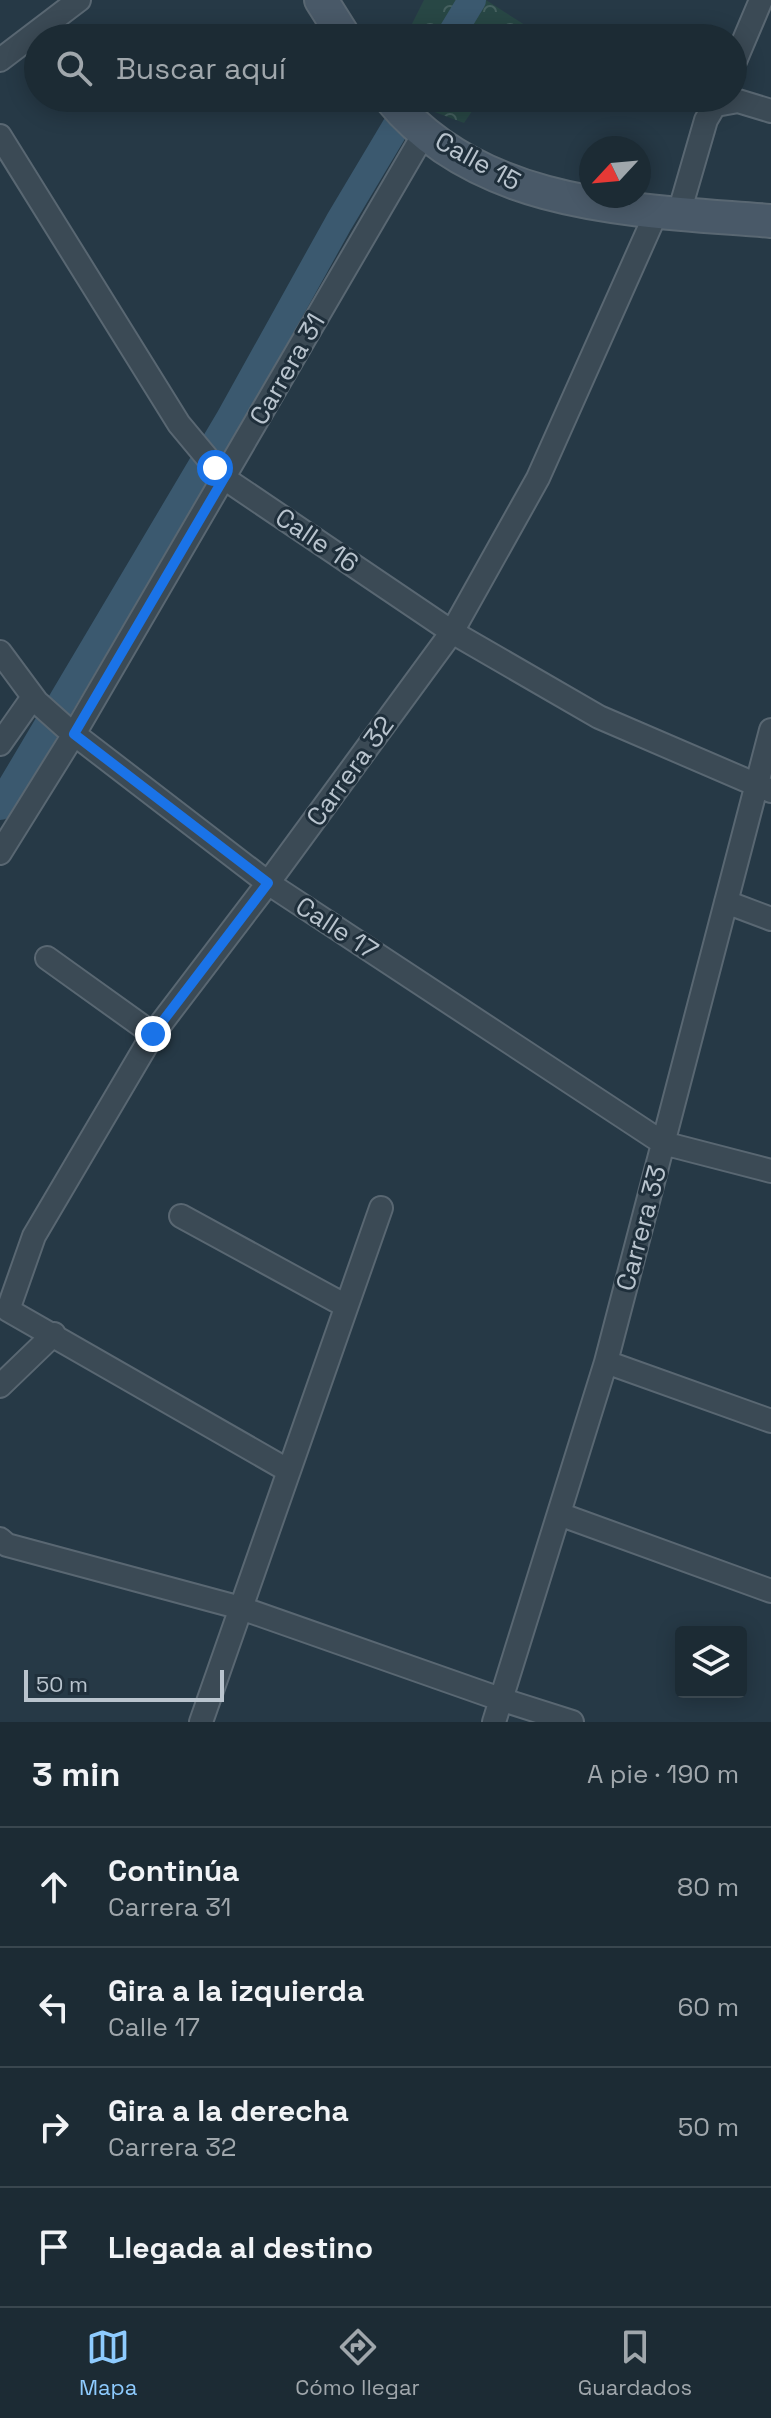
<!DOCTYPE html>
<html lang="es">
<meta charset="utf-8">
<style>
:root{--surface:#1c2b34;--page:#293740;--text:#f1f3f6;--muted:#a0a7ac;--line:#3a474f;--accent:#8ecbfe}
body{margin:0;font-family:"Space Grotesk",sans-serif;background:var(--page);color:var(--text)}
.controls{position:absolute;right:24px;bottom:24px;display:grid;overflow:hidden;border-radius:8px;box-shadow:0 4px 20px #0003}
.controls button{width:72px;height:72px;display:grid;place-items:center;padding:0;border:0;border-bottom:2px solid var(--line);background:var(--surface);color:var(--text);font:40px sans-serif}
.compass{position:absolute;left:579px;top:136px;width:72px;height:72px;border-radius:50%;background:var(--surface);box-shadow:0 4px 20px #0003;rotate:244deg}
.scale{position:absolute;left:24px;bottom:20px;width:200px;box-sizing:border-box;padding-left:8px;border:4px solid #b9c4ce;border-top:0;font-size:22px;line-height:28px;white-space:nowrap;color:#b9c4ce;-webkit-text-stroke:6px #1f2f3b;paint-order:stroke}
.stop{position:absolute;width:24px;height:24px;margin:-18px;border:6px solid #1a73e8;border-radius:50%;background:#fff}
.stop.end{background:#1a73e8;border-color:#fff;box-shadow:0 2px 8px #0008}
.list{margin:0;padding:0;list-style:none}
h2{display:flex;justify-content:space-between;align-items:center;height:104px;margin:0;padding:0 32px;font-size:34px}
h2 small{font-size:26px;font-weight:400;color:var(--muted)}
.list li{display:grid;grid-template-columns:52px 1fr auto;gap:24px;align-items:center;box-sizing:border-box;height:120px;padding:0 32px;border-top:2px solid var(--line)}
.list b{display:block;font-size:30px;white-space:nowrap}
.list p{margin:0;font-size:26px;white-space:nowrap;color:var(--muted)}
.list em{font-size:26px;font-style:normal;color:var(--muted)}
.icon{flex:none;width:44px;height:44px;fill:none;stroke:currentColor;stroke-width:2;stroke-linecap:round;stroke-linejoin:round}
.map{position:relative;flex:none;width:771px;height:1722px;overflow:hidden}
.search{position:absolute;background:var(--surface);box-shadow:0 4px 20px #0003;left:24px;right:24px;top:24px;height:88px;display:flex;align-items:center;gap:20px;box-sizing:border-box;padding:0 28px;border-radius:44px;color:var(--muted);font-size:30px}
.sheet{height:584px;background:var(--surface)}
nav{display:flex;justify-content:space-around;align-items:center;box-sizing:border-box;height:112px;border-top:2px solid var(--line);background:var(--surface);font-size:22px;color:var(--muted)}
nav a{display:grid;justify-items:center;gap:4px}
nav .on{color:var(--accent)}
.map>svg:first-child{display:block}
.park{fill:url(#park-crowns)}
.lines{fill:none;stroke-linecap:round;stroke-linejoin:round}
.canal{stroke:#3b596f;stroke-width:28}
.street-casing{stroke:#596772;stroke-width:26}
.secondary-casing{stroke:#596772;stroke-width:36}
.street{stroke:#3b4a55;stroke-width:22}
.secondary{stroke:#495968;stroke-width:32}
.route{stroke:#1a73e8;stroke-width:10}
.labels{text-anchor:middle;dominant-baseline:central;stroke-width:6;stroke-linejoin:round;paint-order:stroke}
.street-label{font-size:26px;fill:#b9c4ce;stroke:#1f2f3b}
</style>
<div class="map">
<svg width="771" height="1722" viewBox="0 0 771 1722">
<defs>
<pattern id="park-crowns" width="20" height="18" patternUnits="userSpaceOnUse" patternTransform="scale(2)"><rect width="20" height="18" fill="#284745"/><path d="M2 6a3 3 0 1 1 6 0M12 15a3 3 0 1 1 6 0" fill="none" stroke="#45605f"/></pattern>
</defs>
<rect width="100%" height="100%" fill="#263946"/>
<path class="park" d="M424,0h62l42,27 -7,11h-116z
M422,98h59l-17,25 -32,-12z"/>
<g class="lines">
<path class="canal" d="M449,38l23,-38
M0,806l229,-386 110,-198 74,-124"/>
<g class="street-casing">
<path id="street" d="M0,60l79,-60
M733,66l28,-66
M716,105l22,-4 33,10
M0,136l179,288 45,54 228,154 147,85 172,74
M679,213l27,-93 13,-22
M0,652l37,50 28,25 203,156 395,260 108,28
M0,744l33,-47
M0,853l74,-119 351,-602
M726,902l45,17
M47,958l106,76
M181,1216l165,90
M8,1310l26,-74 119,-202 115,-151 184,-251 86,-154 119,-267
M8,1310l281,161
M606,1362l165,59
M0,1386l54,-52
M559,1514l212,77
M0,1539l7,6 234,63 259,91 72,23
M201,1722l180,-514
M494,1722l112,-360 165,-632"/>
</g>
<g class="secondary-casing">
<path id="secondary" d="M321,0l24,38
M390,98c91,112 250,112 381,123"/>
</g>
<use href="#street" class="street"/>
<use href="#secondary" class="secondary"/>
</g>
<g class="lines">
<path class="route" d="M153,1034l115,-151 -194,-149 150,-256 -9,-10"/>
</g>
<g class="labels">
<g class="street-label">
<text transform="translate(478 161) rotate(29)">Calle 15</text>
<text transform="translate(287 369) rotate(-60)">Carrera 31</text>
<text transform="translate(317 540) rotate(34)">Calle 16</text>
<text transform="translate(350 771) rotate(-54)">Carrera 32</text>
<text transform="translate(337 928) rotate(33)">Calle 17</text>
<text transform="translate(641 1228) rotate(-75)">Carrera 33</text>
</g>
</g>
</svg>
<div class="controls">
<button><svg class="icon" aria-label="layers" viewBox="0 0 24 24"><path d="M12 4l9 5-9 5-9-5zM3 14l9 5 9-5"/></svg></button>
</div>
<svg class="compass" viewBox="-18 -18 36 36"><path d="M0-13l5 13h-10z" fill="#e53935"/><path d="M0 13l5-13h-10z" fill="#a0a7ac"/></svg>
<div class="scale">50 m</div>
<div class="stop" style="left:215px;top:468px"></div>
<div class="stop end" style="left:153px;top:1034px"></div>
<div class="search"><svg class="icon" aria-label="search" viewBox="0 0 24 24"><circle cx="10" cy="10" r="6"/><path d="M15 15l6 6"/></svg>Buscar aquí</div>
</div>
<section class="sheet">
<h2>3 min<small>A pie · 190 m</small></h2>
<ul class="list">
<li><svg class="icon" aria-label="ahead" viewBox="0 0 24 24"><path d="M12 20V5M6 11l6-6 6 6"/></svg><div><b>Continúa</b><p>Carrera 31</p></div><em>80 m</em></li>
<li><svg class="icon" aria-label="left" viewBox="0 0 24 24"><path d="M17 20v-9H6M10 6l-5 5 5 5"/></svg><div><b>Gira a la izquierda</b><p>Calle 17</p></div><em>60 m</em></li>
<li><svg class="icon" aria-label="right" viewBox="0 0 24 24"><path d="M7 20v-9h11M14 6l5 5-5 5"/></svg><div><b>Gira a la derecha</b><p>Carrera 32</p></div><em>50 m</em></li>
<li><svg class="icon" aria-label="arrive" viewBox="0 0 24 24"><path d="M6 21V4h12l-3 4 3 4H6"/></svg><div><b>Llegada al destino</b></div></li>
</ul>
</section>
<nav>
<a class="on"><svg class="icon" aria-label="map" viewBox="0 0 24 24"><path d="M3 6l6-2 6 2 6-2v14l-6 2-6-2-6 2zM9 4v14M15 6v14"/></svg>Mapa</a>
<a><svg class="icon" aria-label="directions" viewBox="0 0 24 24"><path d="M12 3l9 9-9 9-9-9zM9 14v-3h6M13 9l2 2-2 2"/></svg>Cómo llegar</a>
<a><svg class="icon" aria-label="saved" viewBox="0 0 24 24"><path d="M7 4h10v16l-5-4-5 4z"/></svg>Guardados</a>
</nav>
